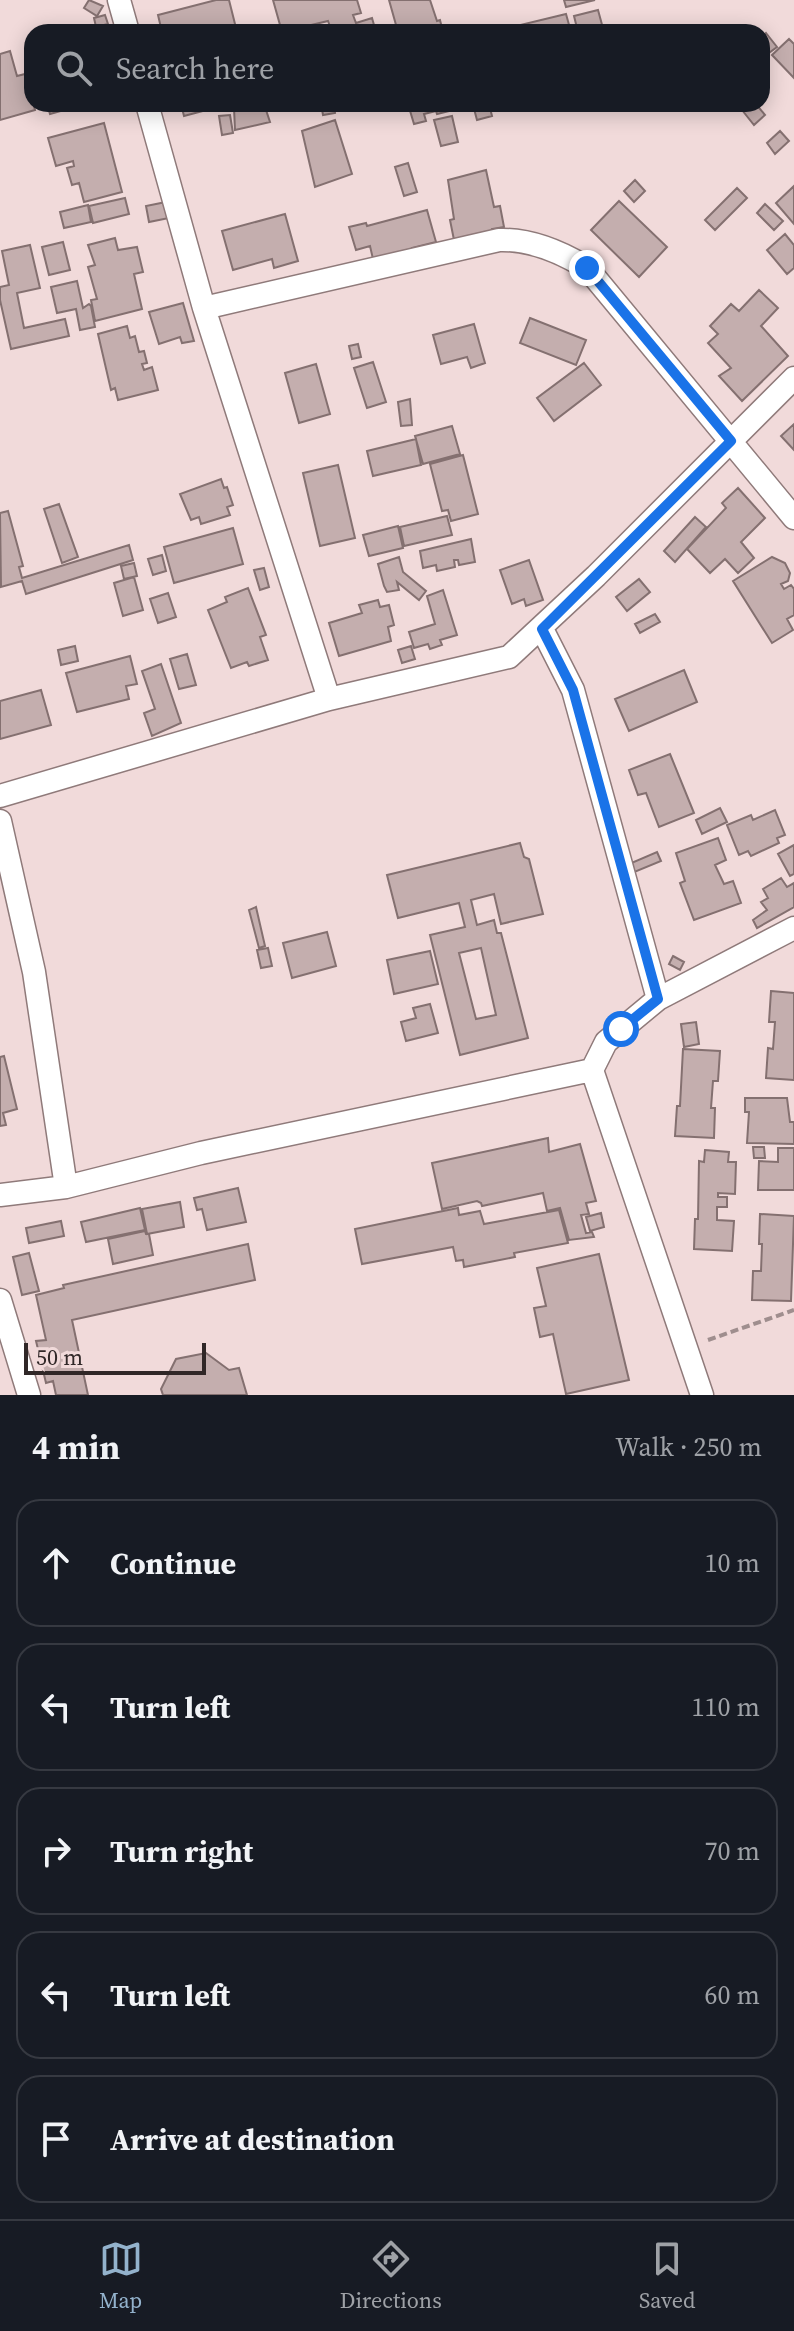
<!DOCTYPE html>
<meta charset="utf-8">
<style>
:root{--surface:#171b24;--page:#20242c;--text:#f1f3f6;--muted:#9ea1a6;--line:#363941;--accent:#93b2cc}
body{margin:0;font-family:"Source Serif 4",serif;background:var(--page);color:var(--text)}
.scale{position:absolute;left:24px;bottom:20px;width:182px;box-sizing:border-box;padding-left:8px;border:4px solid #302727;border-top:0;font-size:22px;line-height:28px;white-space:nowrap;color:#302727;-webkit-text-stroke:6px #f1dada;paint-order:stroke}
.stop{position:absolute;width:24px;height:24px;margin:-18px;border:6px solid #1a73e8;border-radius:50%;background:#fff}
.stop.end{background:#1a73e8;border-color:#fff;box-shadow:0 2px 8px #0008}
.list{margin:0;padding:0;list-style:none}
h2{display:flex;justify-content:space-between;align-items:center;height:104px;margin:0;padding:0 32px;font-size:34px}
h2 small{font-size:26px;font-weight:400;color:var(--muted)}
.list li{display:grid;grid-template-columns:52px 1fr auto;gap:24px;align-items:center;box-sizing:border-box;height:128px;margin:0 16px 16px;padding:0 16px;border:2px solid var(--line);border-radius:24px}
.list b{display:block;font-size:30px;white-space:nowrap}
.list em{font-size:26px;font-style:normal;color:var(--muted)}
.icon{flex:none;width:44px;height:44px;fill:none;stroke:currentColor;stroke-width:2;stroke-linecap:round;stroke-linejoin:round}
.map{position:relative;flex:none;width:794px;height:1395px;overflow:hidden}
.search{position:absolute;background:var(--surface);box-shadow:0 4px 20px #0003;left:24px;right:24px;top:24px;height:88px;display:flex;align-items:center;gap:20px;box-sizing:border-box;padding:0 28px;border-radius:24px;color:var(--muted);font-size:30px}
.sheet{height:824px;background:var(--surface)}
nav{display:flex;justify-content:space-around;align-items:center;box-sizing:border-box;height:112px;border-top:2px solid var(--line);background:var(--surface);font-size:22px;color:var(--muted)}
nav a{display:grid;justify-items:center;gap:4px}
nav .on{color:var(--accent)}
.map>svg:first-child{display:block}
.building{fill:#c4aeae;stroke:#847070;stroke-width:2;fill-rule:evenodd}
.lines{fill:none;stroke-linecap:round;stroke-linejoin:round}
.minor-casing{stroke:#8f7a7a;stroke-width:25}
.path{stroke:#9f8e8e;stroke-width:4;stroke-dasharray:8 4;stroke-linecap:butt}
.minor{stroke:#fff;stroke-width:22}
.route{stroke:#1a73e8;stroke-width:10}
</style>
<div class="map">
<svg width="794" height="1395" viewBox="0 0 794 1395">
<rect width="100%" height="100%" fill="#f1dada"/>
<path class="building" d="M89,0l14,6 -6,10 -13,-8z
M216,0h13l8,32h-75l-4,-17z
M273,0h84l4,13 -8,2 3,8 16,-5 4,14h-44l-4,-11 -46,11z
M389,0h41l7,21 3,-1 3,12h-45z
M564,0h31l-29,7z
M598,10l6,22h-26l-4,-16z
M566,14l5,18h-66l-1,-3z
M105,15l3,9 -12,3 -2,-9z
M766,33l11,14 -15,11v-21z
M789,39l5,5v34l-22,-23z
M10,51l7,25 8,-2 10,36 -35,10v-66z
M47,104h22l2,4 -21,6z
M181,104h48l-45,12z
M249,104h15l6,18 -35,8 -1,-22z
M321,104h13l1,9 -12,2z
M408,104h81l3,12 -15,4 -4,-15 -36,9 -1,-3 -12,3 2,7 -12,3z
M749,104h7l9,11 -11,10 -12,-15z
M230,115l3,18 -11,2 -3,-19z
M452,116l6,26 -17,4 -7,-26z
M335,120l17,54 -37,13 -13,-56z
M104,123l18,69 -38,10 -5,-19 -7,2 -5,-17 7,-2 -1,-5 -17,5 -8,-28z
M780,131l9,10 -14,13 -8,-11z
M408,163l9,29 -13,4 -9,-29z
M486,170l8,37 6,-1 4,21 -12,2 1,6 -38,10 -5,-25 4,-1 -6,-39z
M635,180l10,11 -11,11 -10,-11z
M794,186v38l-18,-21z
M737,188l10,10 -32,32 -10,-10z
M125,198l4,16 -36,9 -4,-17z
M619,201l48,46 -28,30 -48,-47z
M166,202l3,16 -20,4 -3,-16z
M765,204l18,17 -9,9 -17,-17z
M88,205l3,17 -27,6 -4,-16z
M427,210l9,32 -24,6 2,7 -41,4 -3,-13 -14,4 -7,-23 17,-4 1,3z
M285,214l13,47 -24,7 -2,-9 -39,11 -11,-39z
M785,234l9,11v23l-7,6 -20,-24z
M115,238l3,12 19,-3 6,25 -9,2 8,35 -47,12 -4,-21 6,-1 -9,-32 7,-2 -7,-20z
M63,242l7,28 -21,5 -7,-28z
M30,245l10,43 -23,5 7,35 41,-9 4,17 -58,13 -11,-49v-13l9,-2 -7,-34z
M77,281l6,27 6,-4 2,2 4,21 -15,3 -4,-21 -19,4 -6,-26z
M759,290l19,18 -17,18 27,30 -46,45 -23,-25 12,-8 -23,-25 10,-9 -8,-8 21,-22 8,7z
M183,303l11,38 -12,2 -2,-6 -21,7 -10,-32z
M530,318l56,22 -10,25 -56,-22z
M474,324l11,39 -14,5 -4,-11 -26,7 -8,-29z
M127,326l3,12 5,-2 4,16 5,-1 3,12 -5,1 2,6 8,-3 6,23 -40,10 -3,-12 -4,2 -13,-56z
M358,344l3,13 -9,2 -3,-13z
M373,362l13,40 -19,6 -13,-40z
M584,363l17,22 -47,36 -17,-23z
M316,364l14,50 -31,9 -14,-50z
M410,399l2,26 -11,1 -3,-24z
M794,424v26l-13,-14z
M452,426l8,28 -37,10 -8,-28z
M416,439l5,26 -48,11 -6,-25z
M463,455l15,59 -27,7 -3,-11 -6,1 -12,-47z
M338,465l17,73 -35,8 -17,-73z
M221,479l3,9 3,-1 6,18 -6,2 3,8 -29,9 -2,-7 -8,3 -11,-26z
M738,488l27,30 -24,24 13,16 -16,15 -13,-14 -15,14 -23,-24 39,-41 -4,-5z
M59,504l19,53 -16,6 -18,-54z
M8,511l15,55 -4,1 3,11 107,-33 4,15 -107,34 -4,-13 -21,6 -1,-74z
M447,516l5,19 -48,11 -4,-19z
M695,517l11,10 -31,35 -11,-11z
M398,526l5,22 -34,8 -6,-21z
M233,528l10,36 -69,19 -10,-36z
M471,539l4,23 -16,3 -1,-5h-4l1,7 -18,4 -1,-6 -13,3 -3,-17z
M162,555l4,16 -13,4 -5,-16z
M399,557l4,15 23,19 -7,9 -22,-18 2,8 -12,2 -3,-6 -6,-22z
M772,557l13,6 5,10 -2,8 -7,3 3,5 7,-4 3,4v26l-7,4 6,11 -21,13 -39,-62z
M529,560l14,40 -17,6 -2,-7 -12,5 -12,-34z
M134,563l3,13 -13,3 -3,-13z
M264,568l5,19 -9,3 -6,-20z
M134,577l9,33 -20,6 -9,-33z
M639,579l11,13 -23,19 -11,-14z
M248,588l18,47 -6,2 8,23 -19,6 -2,-4 -16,6 -23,-58 19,-8 -2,-5z
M443,590l14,45 -17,5 2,5 -12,4 -2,-5 -14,4 -5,-16 26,-8 -8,-28z
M168,593l8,24 -18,6 -8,-24z
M378,600l2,7 9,-2 5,20 -6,2 3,14 -52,15 -10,-33 33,-10 -3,-8z
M655,614l5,8 -20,11 -5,-9z
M75,646l3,15 -17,4 -3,-15z
M411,646l4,13 -13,4 -4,-13z
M187,654l9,31 -17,4 -9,-30z
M130,656l7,28 -11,2 3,13 -52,13 -11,-39z
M161,664l20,59 -29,13 -8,-23 11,-4 -13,-38z
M684,670l13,32 -68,29 -14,-32z
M41,690l10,35 -51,14v-38z
M670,754l24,59 -35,14 -13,-34 -8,2 -9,-25z
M720,808l7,14 -25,12 -6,-14z
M775,810l10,25 -8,3 2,5 -28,13 -3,-5 -9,4 -12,-30 24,-10 2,5z
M718,838l8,22 -11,5 9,19 9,-3 8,22 -47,17 -14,-37 5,-2 -9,-28z
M520,843l4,14 5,2 14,55 -42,10 -7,-30 -23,6 6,25 17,-5 3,13h4l27,105 -68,17 -30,-120 35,-8 -6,-24 -61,15 -11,-43zM481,948l15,67 -20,4 -17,-66z
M794,845v29l-4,2 -12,-22z
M657,852l4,9 -29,12 -3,-9z
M781,878l6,9 7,-4v24l-37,21 -4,-8 14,-10 -6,-8 7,-4 -5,-9z
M256,907l9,39 -6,2 -10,-38z
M327,932l9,34 -44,12 -9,-35z
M268,948l4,18 -11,2 -4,-18z
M430,951l8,33 -44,10 -7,-34z
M673,956l11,6 -4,8 -11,-6z
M771,991l23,2v87l-28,-2 2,-30 5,1 2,-27h-6z
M430,1004l8,29 -32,8 -5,-19 15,-4 -3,-10z
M696,1022l3,22 -15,3 -3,-23z
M683,1049l37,2 -2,30h-5l-2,27h4l-1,30 -39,-2 2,-30h3z
M4,1056l13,53 -14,4 3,12 -6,1v-69z
M745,1098h42l3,24h4v22l-47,-1 2,-31h-4z
M548,1138l1,14 31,-8 16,57 -10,2 3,11 -8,1 5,18 6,-1 2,5 -25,3 -9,-32 -13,3 -4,-18 -61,13 -1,-3 -4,-2 -35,8 -10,-46z
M753,1147h11l1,11h-11z
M778,1148h16v42h-36l1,-29 19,1z
M705,1150l24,2 -1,10h8l-1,32 -17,-1v4h9v10h-10v13l17,1 -2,30 -38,-2 1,-30h3l1,-58 5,1z
M238,1188l8,34 -39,8 -5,-21 -5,1 -3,-12z
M180,1202l4,25 -37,7 -5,-25z
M140,1208l5,22 -59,12 -5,-20z
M458,1208l1,7 21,-4 4,13 75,-14 9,33 -54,10 1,4 -51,10 -1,-7 -7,1 -3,-14 -91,17 -7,-35z
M601,1213l3,14 -14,4 -4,-14z
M760,1214l34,2 -3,85 -39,-1 1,-29h8l1,-27h-3z
M61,1221l3,15 -35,7 -3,-15z
M145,1231l1,3h3l4,21 -40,9 -5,-25z
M248,1244l7,36 -183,40 16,75h-32l-3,-14 -7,2 -10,-42 10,-1 -10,-45 28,-7 -1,-3z
M29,1253l10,38 -17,4 -9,-38z
M599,1254l30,126 -63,14 -13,-60 -13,3 -6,-29 12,-2 -9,-38z
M206,1353l23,17 10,-2 8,27h-84l-2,-6 15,-30z"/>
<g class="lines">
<g class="minor-casing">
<path id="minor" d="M119,0l9,32
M147,104l57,204 125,391
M204,308l295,-68c31,-1 62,12 88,28l207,250
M542,629l31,61 85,309
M0,796l329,-97 180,-42 87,-81 198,-198
M0,821l34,151 32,215
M592,1070l110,325
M0,1195l66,-8 135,-34 391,-83 14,-28 52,-43 136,-71
M0,1300l29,95"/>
</g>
<path class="path" d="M708,1340l86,-30"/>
<use href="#minor" class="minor"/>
</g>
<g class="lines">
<path class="route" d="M587,268l144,173 -189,188 31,61 85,309 -37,30"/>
</g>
</svg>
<div class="scale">50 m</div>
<div class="stop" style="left:621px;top:1029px"></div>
<div class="stop end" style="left:587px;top:268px"></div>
<div class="search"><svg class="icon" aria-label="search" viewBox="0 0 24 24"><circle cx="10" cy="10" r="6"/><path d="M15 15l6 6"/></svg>Search here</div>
</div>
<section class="sheet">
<h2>4 min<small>Walk · 250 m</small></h2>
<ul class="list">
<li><svg class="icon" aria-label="ahead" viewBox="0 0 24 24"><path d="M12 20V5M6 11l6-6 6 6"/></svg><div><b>Continue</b></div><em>10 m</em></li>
<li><svg class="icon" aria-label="left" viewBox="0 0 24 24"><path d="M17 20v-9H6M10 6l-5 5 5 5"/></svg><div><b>Turn left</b></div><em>110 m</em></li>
<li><svg class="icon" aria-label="right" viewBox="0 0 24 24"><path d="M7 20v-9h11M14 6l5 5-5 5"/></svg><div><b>Turn right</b></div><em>70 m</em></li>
<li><svg class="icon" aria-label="left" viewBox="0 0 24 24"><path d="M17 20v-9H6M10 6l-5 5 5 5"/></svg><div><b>Turn left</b></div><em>60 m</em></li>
<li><svg class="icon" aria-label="arrive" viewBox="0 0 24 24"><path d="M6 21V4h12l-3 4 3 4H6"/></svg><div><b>Arrive at destination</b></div></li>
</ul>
</section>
<nav>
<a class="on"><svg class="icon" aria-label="map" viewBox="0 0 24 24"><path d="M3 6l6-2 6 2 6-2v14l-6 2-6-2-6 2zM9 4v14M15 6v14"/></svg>Map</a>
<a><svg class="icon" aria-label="directions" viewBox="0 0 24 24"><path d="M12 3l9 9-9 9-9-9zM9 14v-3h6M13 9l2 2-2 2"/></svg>Directions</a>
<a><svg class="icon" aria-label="saved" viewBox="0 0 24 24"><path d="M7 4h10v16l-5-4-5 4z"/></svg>Saved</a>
</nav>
